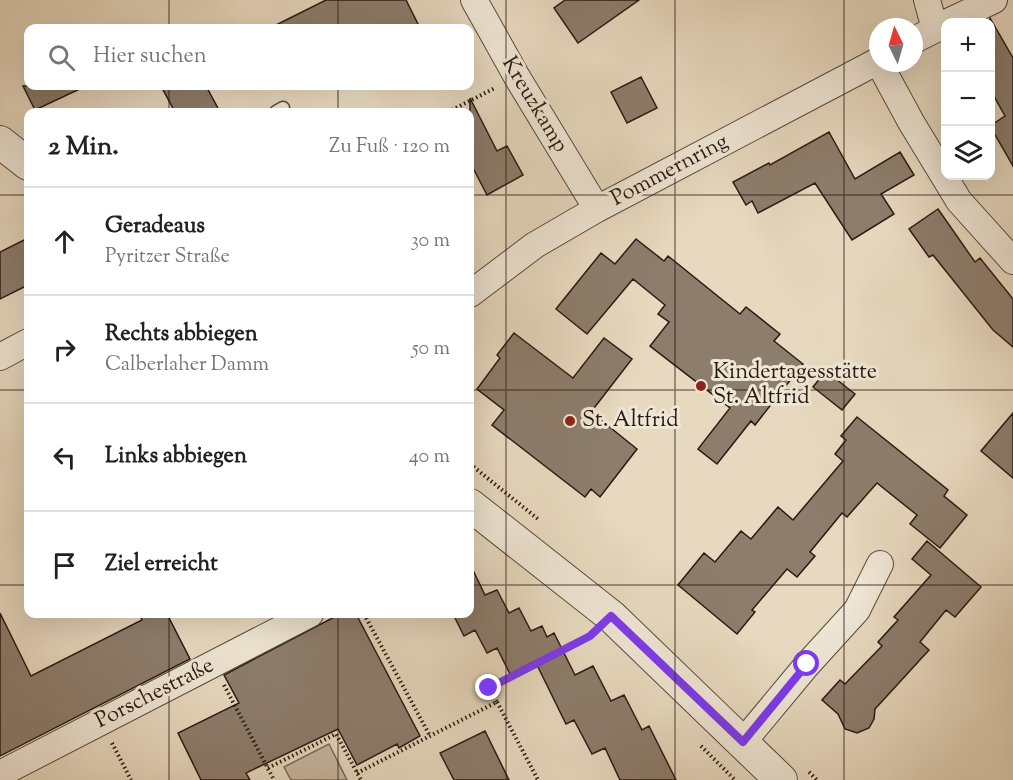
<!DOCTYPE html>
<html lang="de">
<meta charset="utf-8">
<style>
:root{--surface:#fff;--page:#f2f2f2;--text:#222;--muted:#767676;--line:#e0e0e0}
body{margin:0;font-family:"Sorts Mill Goudy",serif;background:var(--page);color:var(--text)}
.controls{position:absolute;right:18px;top:18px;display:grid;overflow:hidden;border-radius:12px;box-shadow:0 6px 24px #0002}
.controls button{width:54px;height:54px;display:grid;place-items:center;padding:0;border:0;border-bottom:2px solid var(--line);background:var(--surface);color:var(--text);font:30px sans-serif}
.compass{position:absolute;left:869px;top:18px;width:54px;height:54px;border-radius:50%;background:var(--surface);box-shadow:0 6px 24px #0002;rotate:355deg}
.stop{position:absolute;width:18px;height:18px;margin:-14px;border:4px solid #7c3aed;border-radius:50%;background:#fff}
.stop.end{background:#7c3aed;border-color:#fff;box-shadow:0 2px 6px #0008}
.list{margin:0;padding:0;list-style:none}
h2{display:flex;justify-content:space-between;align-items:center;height:78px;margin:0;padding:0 24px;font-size:26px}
h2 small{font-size:20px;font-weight:400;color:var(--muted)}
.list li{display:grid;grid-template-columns:39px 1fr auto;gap:18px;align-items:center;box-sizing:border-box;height:108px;padding:0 24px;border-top:2px solid var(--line)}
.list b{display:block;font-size:22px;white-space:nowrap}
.list p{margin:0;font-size:20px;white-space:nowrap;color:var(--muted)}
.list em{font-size:20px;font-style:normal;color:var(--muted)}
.icon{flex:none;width:33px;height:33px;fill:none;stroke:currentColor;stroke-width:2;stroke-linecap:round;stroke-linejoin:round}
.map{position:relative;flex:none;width:1013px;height:780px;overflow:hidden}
.search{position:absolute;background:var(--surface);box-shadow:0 6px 24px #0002;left:24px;top:24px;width:450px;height:66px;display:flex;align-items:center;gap:15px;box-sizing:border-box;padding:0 21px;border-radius:12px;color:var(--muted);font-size:22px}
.panel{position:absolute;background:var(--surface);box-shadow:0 6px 24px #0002;left:24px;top:108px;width:450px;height:510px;border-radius:12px}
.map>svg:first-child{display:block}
.green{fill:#c7b9a2;stroke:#786a5a;stroke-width:1.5}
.building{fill:#8c7d6c;stroke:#291a12;stroke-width:1.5}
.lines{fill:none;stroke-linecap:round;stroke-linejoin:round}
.service-casing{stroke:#584a3d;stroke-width:15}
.minor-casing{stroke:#584a3d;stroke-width:28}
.tertiary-casing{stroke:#584a3d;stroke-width:34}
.path{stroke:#291a12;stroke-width:4;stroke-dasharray:1.5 3;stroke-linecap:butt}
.service{stroke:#efe6d5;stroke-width:12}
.minor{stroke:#efe6d5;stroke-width:26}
.tertiary{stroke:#efe6d5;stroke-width:32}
.route{stroke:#7c3aed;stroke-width:8}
.grid{fill:none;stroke:#291a12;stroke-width:1.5;stroke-opacity:0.55}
.poi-dot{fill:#8f2418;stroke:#efe6d5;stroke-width:2}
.labels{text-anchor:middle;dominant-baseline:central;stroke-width:6;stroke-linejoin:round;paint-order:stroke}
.street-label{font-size:22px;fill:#291a12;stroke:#efe6d5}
.poi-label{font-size:22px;fill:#291a12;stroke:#efe6d5;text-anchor:start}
</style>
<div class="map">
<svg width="1013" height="780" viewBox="0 0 1013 780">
<rect width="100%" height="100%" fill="#e7d9bf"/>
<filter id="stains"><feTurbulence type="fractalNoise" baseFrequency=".00333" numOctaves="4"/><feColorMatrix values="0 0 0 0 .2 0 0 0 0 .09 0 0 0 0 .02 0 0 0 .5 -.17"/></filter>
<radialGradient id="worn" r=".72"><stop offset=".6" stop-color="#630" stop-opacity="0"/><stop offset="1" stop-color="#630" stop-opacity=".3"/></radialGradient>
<path class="green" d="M329,744l18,36h-56l-7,-13z"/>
<path class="building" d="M326,0h80l14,28h-150z
M565,0h74l-61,43 -24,-35z
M990,18l23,40v108l-23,-40 15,-10 -15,-27z
M641,77l16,31 -30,15 -16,-31z
M23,86h63l-51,24z
M161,86h45l14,26h-45z
M470,98l27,53 10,-5 16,29 -36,20 -17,-33z
M829,132l26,47 45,-27 14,23 -33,19 13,20 -42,26 -37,-57 -57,30 -6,-12 -6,4 -13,-23 36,-19 1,2z
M938,209l37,53 5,-4 33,41v48l-20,-17 -60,-75 -4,2 -20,-28z
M28,238v47l-28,14v-47z
M636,239l28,22 4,-5 72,58 6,-7 34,27 -6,7 29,23 -48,61 -4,-4 -34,43 -19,-15 32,-41 -80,-62 19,-24 -11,-8 7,-9 -32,-26 -46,55 -31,-25 45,-56 14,11z
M514,333l59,45 31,-40 28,21 -41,53 46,37 -37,48 -9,-8 -6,8 -93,-72 12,-15 -27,-21 23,-31 -3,-3z
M826,371l29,23 -13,16 -29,-23z
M1013,413v65l-32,-27z
M857,417l91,73 -4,6 23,19 -27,33 -30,-24 7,-9 -40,-32 -30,34 -5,-4 -32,39 5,4 -18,21 -10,-8 -35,41 3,2 -18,22 -59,-49 26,-32 11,9 26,-31 10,8 27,-32 15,13 50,-59 -8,-7 11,-14 -5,-4z
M927,541l54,46 -26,30 -9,-7 -26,32 9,8 -54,59 -1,10 -5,9 -12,5 -12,-4 -7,-15 -16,-14 18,-20 5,4 37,-38 -4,-4 20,-22 -4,-3 37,-42 -19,-16z
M470,564l15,31 12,-5 12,23 10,-5 12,23 11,-5 5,11 7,-4 21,42 18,-9 18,35 13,-6 18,35 7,-4 27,54h-56l-15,-32 -13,6 -18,-34 -8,4 -31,-63 -25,13 -13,-26 -10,5 -12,-23 -11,6 -11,-22h17z
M0,613l31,63 111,-56 -3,-6h28l23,45 -190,97z
M340,614h16l64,122 -21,12 -2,-4 -40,21 -19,-36 -92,44 4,7h-49l-23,-47 61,-30 -15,-28z
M485,731l24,49h-55l-14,-27z"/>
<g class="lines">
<g class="service-casing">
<path id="service" d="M276,112l7,-4"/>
</g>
<g class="minor-casing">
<path id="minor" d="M474,0l43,77 80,132
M927,0l8,29
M948,22l46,-22
M914,40l32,-16
M879,63l32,59 48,79 54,60
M470,294l65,-49 62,-36 281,-148
M0,357l28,-15
M743,742l64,-77 50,-55 23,-46
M0,774l310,-160"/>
</g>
<g class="tertiary-casing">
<path id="tertiary" d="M0,142l28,22
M470,505l141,111 170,164"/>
</g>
<path class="path" d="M448,112l47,-24
M470,464l68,55
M364,614l66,122
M224,685l50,95
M497,702l41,78
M112,743l19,37
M701,746l34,34
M268,768l68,-34 25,46
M809,772l8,8
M357,773l140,-71 -8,-14 101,-53"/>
<use href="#service" class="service"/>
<use href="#minor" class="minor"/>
<use href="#tertiary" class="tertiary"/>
</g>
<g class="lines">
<path class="route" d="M489,688l101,-52 21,-20 132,126 64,-78"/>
</g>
<path class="grid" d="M169,0v28M338,0v28M506,0v780M675,0v780M844,0v780M169,86v26M338,86v26M0,195h28M470,195h543M0,390h28M470,390h543M0,585h28M470,585h543M169,614v166M338,614v166"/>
<g class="poi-dot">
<circle cx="701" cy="386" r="6"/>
<circle cx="570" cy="421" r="6"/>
</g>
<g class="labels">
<g class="street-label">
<text transform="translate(534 105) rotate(59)">Kreuzkamp</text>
<text transform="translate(670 171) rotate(-28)">Pommernring</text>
<text transform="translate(155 694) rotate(-27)">Porschestraße</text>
</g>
<g class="poi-label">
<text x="713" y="373">Kindertagesstätte<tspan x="713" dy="25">St. Altfrid</tspan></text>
<text x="582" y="421">St. Altfrid</text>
</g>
</g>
<rect width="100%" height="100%" filter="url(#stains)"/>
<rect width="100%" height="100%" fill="url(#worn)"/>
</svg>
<div class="controls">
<button>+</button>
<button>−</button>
<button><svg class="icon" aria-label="layers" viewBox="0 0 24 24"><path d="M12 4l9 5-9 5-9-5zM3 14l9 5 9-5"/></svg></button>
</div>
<svg class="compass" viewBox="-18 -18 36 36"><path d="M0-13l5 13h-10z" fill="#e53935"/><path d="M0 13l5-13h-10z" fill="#767676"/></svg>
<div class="stop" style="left:807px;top:664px"></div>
<div class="stop end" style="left:489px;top:688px"></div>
<div class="search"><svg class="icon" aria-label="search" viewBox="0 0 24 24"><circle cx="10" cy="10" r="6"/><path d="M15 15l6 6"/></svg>Hier suchen</div>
<section class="panel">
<h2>2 Min.<small>Zu Fuß · 120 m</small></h2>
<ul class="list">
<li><svg class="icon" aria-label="ahead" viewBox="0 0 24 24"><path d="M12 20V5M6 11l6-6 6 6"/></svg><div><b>Geradeaus</b><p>Pyritzer Straße</p></div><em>30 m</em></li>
<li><svg class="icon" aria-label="right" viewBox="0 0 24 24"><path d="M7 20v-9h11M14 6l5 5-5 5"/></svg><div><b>Rechts abbiegen</b><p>Calberlaher Damm</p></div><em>50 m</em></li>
<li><svg class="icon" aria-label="left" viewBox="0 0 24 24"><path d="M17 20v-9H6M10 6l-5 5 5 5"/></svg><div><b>Links abbiegen</b></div><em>40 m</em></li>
<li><svg class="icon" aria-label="arrive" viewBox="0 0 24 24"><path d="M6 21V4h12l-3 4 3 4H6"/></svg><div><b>Ziel erreicht</b></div></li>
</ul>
</section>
</div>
